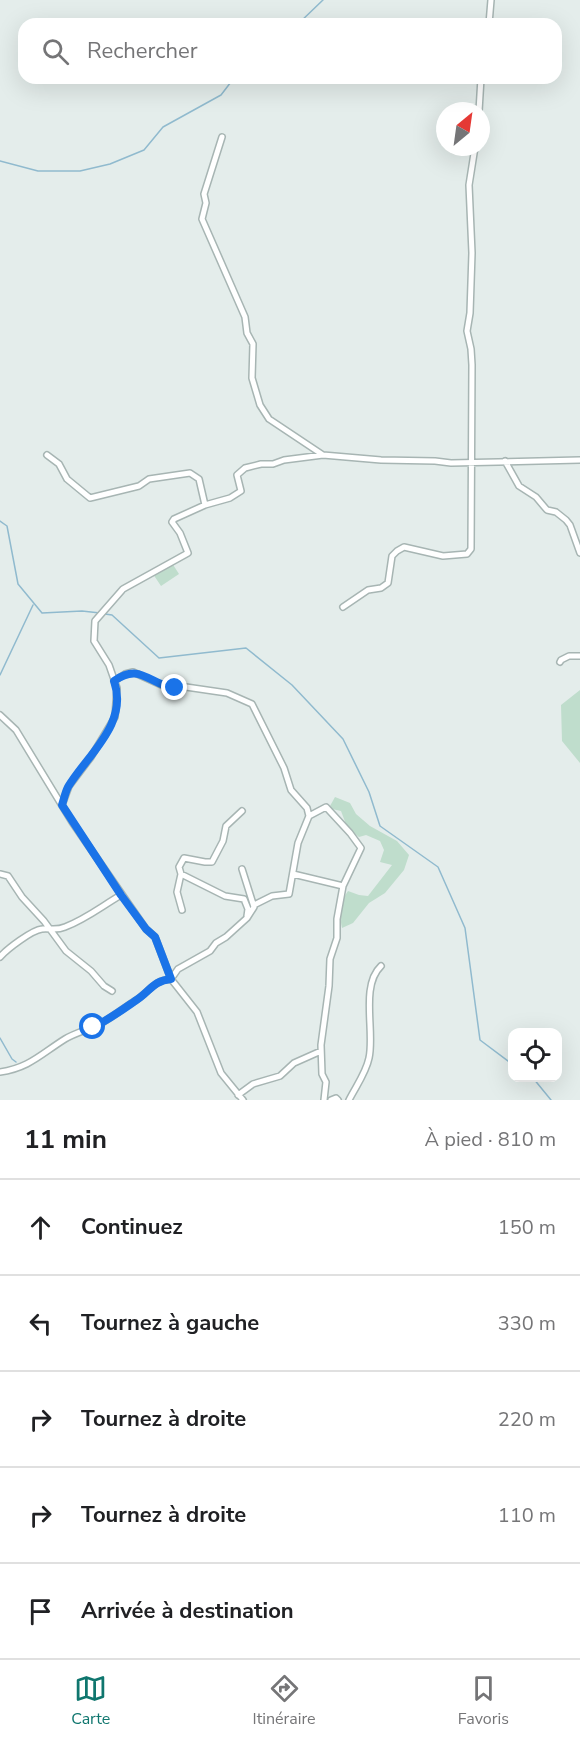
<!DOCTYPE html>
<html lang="fr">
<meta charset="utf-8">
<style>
:root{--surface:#fff;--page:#f6f6f6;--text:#202124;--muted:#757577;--line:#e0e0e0;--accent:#0f766e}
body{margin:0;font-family:"Nunito Sans",sans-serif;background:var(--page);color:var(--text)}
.controls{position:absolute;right:18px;bottom:18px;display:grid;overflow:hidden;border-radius:12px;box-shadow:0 6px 24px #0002}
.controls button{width:54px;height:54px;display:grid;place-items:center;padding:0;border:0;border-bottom:2px solid var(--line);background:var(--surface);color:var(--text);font:30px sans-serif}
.compass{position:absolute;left:436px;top:102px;width:54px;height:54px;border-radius:50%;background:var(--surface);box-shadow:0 6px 24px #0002;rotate:29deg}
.stop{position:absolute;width:18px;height:18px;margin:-14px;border:4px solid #1a73e8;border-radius:50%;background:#fff}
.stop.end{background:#1a73e8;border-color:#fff;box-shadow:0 2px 6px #0008}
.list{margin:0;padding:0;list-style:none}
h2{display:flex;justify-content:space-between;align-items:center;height:78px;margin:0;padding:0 24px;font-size:26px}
h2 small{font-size:20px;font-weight:400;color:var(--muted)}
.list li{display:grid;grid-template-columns:39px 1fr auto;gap:18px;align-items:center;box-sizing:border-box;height:96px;padding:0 24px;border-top:2px solid var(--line)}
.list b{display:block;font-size:22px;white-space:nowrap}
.list em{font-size:20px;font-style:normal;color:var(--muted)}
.icon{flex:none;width:33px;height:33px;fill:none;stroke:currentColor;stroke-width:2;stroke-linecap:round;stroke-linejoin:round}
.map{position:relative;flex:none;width:580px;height:1100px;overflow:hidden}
.search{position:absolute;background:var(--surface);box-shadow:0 6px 24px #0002;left:18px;right:18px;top:18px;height:66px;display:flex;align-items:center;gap:15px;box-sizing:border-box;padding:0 21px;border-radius:18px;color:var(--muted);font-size:22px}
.sheet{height:558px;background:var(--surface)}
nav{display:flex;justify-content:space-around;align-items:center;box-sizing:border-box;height:84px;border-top:2px solid var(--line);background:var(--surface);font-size:16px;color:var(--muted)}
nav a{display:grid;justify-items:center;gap:3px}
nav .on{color:var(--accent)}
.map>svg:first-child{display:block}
.green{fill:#bfddcc}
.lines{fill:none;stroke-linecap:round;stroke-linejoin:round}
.stream{stroke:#90bace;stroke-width:1.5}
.minor-casing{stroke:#a7b5b3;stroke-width:8}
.minor{stroke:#fff;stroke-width:5}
.route{stroke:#1a73e8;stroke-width:8}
</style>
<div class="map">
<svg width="580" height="1100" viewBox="0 0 580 1100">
<rect width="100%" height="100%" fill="#e4edeb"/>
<path class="green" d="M170,560l9,14 -18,12 -10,-15z
M580,690v73l-18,-22 -1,-36z
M335,797l15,6 6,11 14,12 27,15 12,14 -5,15 -19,23 -16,10 -16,20 -11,5c-3,-14 -2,-26 6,-37l11,4 9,1 24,-31 -12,-3 4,-12 -4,-9 -14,-6 -7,2 -12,-10 -6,-16 -9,-2 -2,-3z"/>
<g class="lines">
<path class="stream" d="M298,24l25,-24
M0,161l38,10h42l30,-7 34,-14 19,-23 58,-32 13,-17
M0,521l7,5 11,58 24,29 40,-2 18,2
M105,614l7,1 47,43 87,-10 46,37 51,54 26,53 11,34 58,41 27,61 15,112 32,24
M0,675l33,-70
M0,1038l12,21 4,3
M533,1078l18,22"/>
<g class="minor-casing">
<path id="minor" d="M489,24l2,-24
M479,111l2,-33
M222,137l-18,57 2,9 -4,16 43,98 2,16 6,11 -1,34 8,27 9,14 54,36
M47,455l12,9 8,15 23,19 49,-12 10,-7 41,-6 9,6 6,26 25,-7 11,-7 -4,-16 8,-7 16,-4h12l11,-4 39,-5 58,5 54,1 16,2 129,-3
M505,461l14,25 17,11 11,13 9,2 10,8 4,5 10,28
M343,607l25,-17 13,-2 7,-5 4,-27 5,-5 7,-4 39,9 24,-2 4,-5 1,-184 -1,-16 -4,-18 3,-18 2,-60 -3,-68 6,-38
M560,662l1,-2 8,-4h11
M114,681l11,-7 8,-2 33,15h20l41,6 25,11 32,64 7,22 16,18 2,8 -11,27 -9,51 -17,2 -18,9
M0,715l16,15 56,92 74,107 9,8 16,42 26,33 24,61 22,27
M62,805l7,-19 22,-29 24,-40 2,-29 -8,-23 -15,-24 1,-20 28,-32 65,-36 -8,-20 -8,-11 2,-3 31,-14
M309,816l17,-9 24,26 11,15 -18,38 -6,33v19l-7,21 -1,27 -8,59 1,29 4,8 -2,18
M0,874l8,2 14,21 22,24 22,30 25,20 13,15 8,5
M181,874l44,22 19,3 4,10 -1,7
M293,874l50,12
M182,910l-5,-18 4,-18 -2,-7 5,-9 21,4h7l11,-21 3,-15 16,-15
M0,957c7,-8 32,-27 42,-28 8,-1 14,2 23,-2 21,-8 37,-21 56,-32
M0,1072c29,-4 41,-18 65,-33 10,-6 22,-9 33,-14 12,-6 24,-16 35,-23 15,-8 20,-22 38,-23l7,-10 32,-18 6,-8 10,-6 21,-19 7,-11 -12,-38
M238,1095l15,-11 27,-8 14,-13 27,-12
M331,1100l5,-2 2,2
M349,1100c7,-14 17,-27 20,-42 6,-26 -9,-72 12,-92"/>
</g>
<use href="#minor" class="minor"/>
</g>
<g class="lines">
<path class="route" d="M93,1027c14,-6 29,-17 42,-26 15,-9 17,-20 36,-22l-16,-42 -9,-8 -25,-34 -59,-90c2,-6 3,-12 6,-18 19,-32 61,-63 46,-106 27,-19 35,4 61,7"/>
</g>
</svg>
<div class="controls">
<button><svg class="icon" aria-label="locate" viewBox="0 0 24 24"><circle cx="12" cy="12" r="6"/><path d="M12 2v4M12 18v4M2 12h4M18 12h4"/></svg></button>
</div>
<svg class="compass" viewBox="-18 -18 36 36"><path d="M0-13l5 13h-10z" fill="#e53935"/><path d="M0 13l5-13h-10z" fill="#757577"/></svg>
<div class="stop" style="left:93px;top:1027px"></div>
<div class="stop end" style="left:175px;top:688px"></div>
<div class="search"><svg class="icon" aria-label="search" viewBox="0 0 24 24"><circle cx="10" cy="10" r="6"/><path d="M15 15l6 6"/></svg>Rechercher</div>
</div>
<section class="sheet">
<h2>11 min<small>À pied · 810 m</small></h2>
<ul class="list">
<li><svg class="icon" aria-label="ahead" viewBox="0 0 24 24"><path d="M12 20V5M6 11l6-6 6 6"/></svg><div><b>Continuez</b></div><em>150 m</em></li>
<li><svg class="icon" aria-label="left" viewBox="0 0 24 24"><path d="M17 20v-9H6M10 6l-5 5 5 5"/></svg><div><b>Tournez à gauche</b></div><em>330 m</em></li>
<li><svg class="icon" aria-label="right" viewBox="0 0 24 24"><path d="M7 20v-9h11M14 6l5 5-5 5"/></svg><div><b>Tournez à droite</b></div><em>220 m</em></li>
<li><svg class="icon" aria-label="right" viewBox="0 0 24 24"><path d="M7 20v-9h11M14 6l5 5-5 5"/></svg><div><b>Tournez à droite</b></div><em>110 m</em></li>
<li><svg class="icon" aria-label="arrive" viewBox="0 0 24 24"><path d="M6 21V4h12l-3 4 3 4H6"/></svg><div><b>Arrivée à destination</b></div></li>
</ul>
</section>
<nav>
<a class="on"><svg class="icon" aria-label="map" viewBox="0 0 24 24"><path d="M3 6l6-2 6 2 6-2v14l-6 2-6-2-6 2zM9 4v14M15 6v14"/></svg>Carte</a>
<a><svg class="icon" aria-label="directions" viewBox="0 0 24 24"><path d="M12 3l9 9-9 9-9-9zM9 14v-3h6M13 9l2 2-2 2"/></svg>Itinéraire</a>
<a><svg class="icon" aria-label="saved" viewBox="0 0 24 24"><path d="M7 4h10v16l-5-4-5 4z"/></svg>Favoris</a>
</nav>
